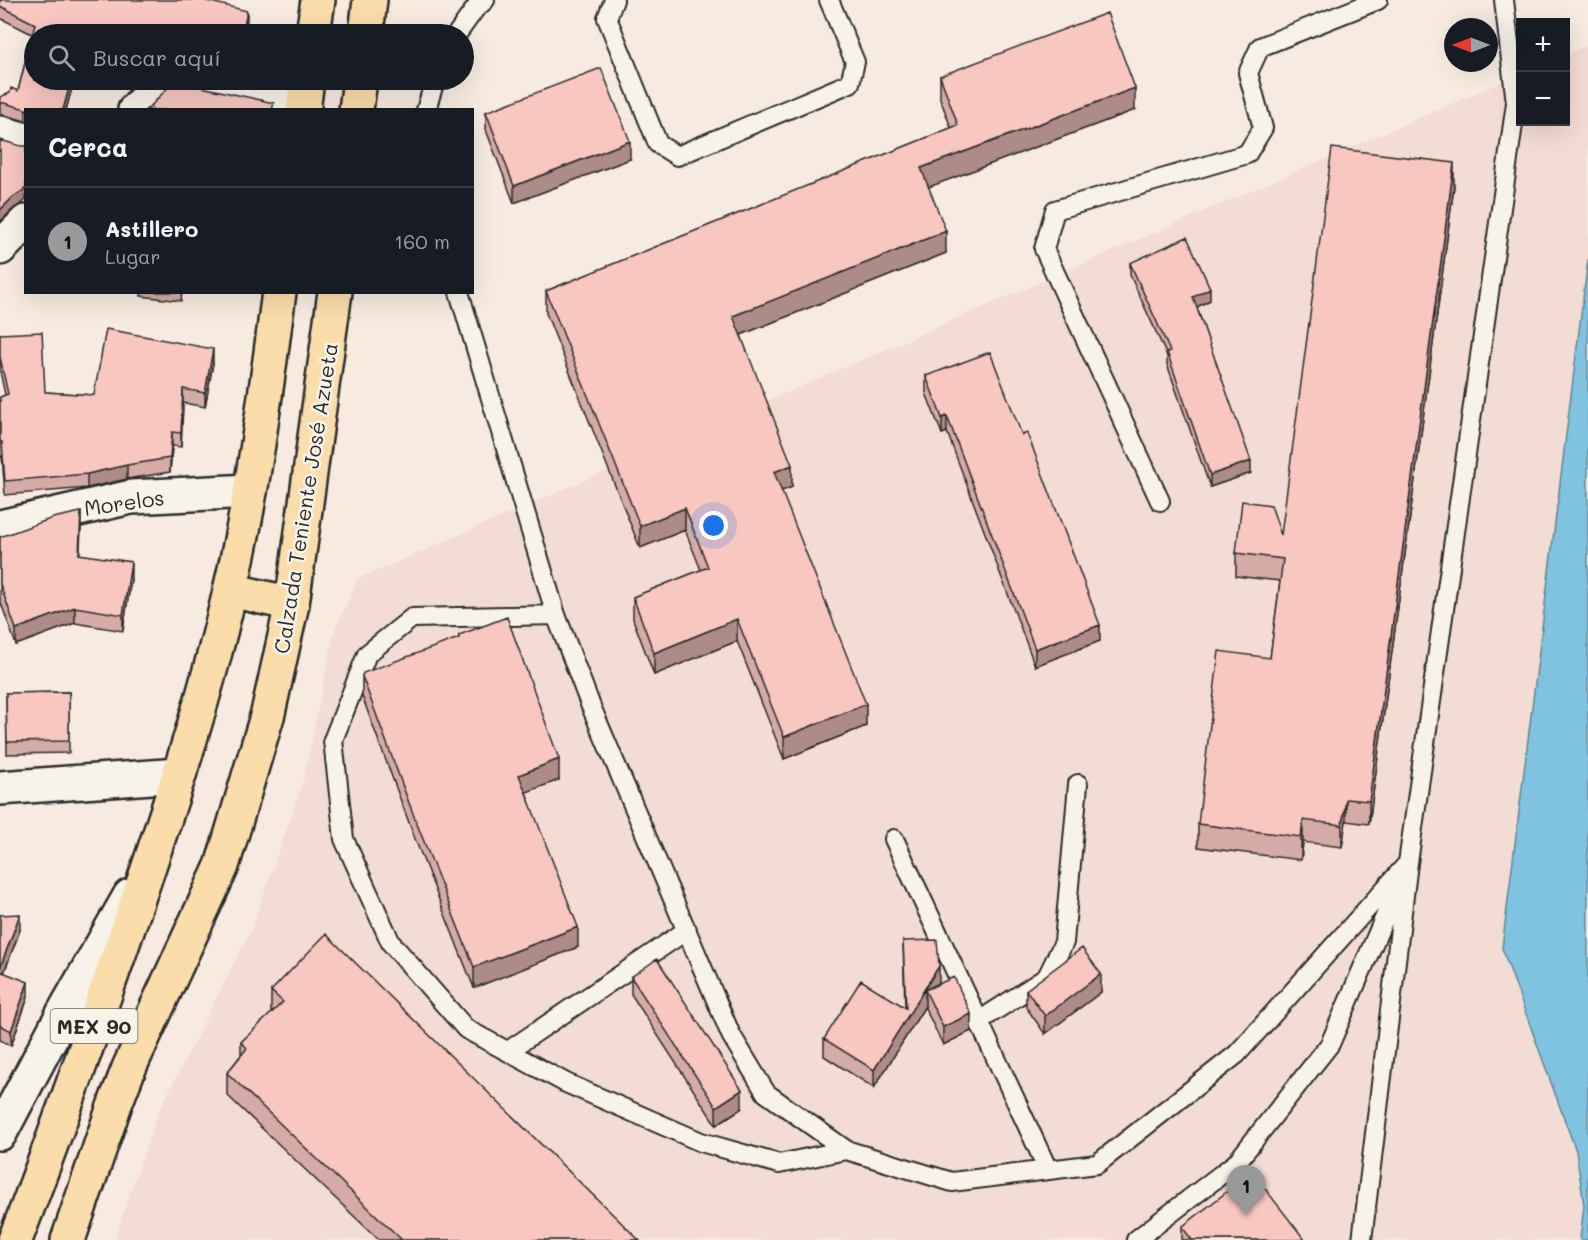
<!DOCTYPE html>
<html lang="es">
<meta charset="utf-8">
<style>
:root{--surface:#171b24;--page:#242831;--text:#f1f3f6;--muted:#9ea1a6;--line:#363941;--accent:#98999b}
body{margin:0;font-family:Mali,sans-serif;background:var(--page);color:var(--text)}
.controls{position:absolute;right:18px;top:18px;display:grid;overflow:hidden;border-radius:0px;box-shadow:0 6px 24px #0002}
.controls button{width:54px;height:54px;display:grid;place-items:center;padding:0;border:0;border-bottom:2px solid var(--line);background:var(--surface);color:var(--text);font:30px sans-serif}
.compass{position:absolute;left:1444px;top:18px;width:54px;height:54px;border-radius:50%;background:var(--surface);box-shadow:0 6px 24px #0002;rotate:270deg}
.you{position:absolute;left:714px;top:526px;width:21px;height:21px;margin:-15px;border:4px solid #fff;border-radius:50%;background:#1a73e8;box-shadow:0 0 0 9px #1a73e833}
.badge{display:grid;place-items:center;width:39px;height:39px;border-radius:50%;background:var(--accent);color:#111;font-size:20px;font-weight:700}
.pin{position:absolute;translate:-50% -50px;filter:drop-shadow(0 2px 3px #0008)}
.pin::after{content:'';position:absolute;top:32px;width:21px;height:18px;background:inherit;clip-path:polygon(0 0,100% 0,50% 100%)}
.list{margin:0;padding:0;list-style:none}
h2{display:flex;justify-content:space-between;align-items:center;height:78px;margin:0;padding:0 24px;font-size:26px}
h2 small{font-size:20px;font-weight:400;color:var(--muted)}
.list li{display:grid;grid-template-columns:39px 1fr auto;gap:18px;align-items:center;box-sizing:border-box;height:108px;padding:0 24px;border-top:2px solid var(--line)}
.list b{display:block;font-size:22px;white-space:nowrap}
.list p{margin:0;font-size:20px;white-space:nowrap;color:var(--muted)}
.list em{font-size:20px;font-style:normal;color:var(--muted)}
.icon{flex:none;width:33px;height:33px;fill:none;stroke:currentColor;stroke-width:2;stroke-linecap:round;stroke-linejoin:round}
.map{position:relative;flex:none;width:1588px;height:1240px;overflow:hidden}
.search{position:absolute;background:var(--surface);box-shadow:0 6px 24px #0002;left:24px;top:24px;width:450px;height:66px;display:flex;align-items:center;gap:15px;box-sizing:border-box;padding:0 21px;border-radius:33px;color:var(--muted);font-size:22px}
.panel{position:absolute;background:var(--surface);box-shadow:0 6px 24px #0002;left:24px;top:108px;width:450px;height:186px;border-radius:0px}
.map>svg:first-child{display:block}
.built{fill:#f3dcd3}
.water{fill:#80c3e1;stroke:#5e8698;stroke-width:1.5}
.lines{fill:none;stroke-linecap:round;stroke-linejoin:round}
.lane-casing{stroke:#2b2b2b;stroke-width:22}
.street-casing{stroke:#2b2b2b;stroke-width:38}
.secondary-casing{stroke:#2b2b2b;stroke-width:38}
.primary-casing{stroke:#2b2b2b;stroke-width:38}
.lane{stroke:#f7f3e8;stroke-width:18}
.street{stroke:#f7f3e8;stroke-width:33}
.secondary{stroke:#f7f3e8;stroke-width:33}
.primary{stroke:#faddab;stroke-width:33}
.wall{fill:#d4aba5;stroke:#2b2b2b;stroke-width:1.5}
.shaded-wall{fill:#ad8b86;stroke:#2b2b2b;stroke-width:1.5}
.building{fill:#f7c7c0;stroke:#2b2b2b;stroke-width:1.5}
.labels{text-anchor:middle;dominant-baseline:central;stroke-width:5;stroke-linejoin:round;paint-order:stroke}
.shield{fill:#f7f3e8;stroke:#686764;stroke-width:1.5}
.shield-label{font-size:20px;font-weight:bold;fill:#2b2b2b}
.street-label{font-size:21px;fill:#2b2b2b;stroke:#f7f3e8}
</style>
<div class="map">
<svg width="1588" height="1240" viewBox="0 0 1588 1240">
<rect width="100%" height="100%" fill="#f7eae0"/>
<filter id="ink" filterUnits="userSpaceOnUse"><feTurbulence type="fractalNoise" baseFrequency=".0167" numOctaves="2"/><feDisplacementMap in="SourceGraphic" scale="12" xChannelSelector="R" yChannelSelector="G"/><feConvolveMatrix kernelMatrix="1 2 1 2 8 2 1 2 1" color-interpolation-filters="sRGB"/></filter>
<g filter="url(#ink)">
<path class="built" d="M1588,45v214l-86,689 74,203 8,54 -4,35h-1466l44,-127 95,-187 50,-144 32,-154 23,-49 1162,-505v48h46v-67z"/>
<path class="water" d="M1588,259v981h-8l4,-35 -8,-54 -74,-203z"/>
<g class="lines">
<g class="lane-casing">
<path id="lane" d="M614,0l-7,18 51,126 19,12 173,-73 5,-21 -26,-62
M457,34l18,-25 10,-9
M426,110l9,-30
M459,292l97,323 34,89 141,331 35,58 80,57 106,32 145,-18 140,-110 171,-191
M1160,501l-116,-252 11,-39 192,-56 16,-26 -15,-55 12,-26 118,-47
M556,615l-144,3 -45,36 -34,86 11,99 47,104 75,86 100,54 135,59 78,22 67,-14
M894,839l154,331
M979,1021l68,-44 17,-35 14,-158
M508,1051l179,-121
M1136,1240l100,-77 94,-119 69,-160
M1362,1240l46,-377 108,-760 -12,-103"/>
</g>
<g class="street-casing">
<path id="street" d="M183,80l121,25
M135,110l28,-30
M0,133l26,7
M0,248l26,-26
M0,527l131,-30 119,-6
M0,788l179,-13"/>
</g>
<g class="secondary-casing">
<path id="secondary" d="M0,1133l63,-119 67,-118"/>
</g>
<g class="primary-casing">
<path id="primary" d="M313,34l5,-34
M366,34l4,-34
M303,110l4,-30
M356,110l4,-30
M230,590l62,14
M15,1240c40,-103 77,-208 113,-312 38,-111 76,-223 102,-337 23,-98 36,-199 49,-299
M68,1240l47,-136 14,-36 93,-202 46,-153 24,-109 43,-312"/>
</g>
<use href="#lane" class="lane"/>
<use href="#street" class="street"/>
<use href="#secondary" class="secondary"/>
<use href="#primary" class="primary"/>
</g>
<path class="wall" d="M0,0l247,24 -2,10h-211l40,46 -8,30h-40v11l-22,-6h-4v-18l18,-6 14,-57 -32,-16z
M940,76l195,34 -207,77 18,66 -205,82 51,152 -11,4 85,235 -82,33 -47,-118 -83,34 -21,-56v-22l68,-27 -16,-40 -45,18 -94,-235v-22l405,-163 -11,-30z
M86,80h18l-1,4z
M486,112l144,47 -116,44 -28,-73z
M1454,186l-85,638 -23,-3 -4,26 -39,-5 -2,18 -103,-13v-23l72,-166 10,-77 -44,-5v-23l45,-18z
M1130,263l80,37 -13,7 54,166 -41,14 -43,-123v-8l-37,-81z
M141,292h41l-1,9 -40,-5z
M0,334l45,58 49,3 119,-32 -8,44 -22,-4 -2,44 -9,-1 -2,26 -43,7 -40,9 -82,7 -3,-39 -2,1v-60l5,-2 -5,-24z
M926,376l174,265 -65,25 -88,-234 -5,2 -16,-41z
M81,528l-2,26 52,25 -8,52 -48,-8 -59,22 -16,-45v-63z
M459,635l100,145 -33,12 52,155 -104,41 -59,-149 -53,-143v-20l97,-38z
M69,692v61l-62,1 -1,-61z
M0,915l20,15 -16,43 24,24 -17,49 -11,-6z
M903,941l36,43 32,47 -28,14 -18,-37v-2l-51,82 -50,-32v-17l81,-31z
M631,977l111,131 -26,17 -85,-131z
M1026,990l75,2 -56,42 -19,-27z
M271,991l368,249h-260l-152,-145v-22l14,-18v-13l30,-28z
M1182,1227l123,13h-123z"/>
<path class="shaded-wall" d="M247,11v13l-2,10h-3z
M71,80h3l-8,30h-3z
M1135,88v22l-214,80v-22z
M630,141v18l-116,44v-17z
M1454,163v23l-85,638v-23z
M26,188v12l-5,4 -8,5 -13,13v-12l13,-13z
M946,231v22l-213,85v-22z
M1210,288v12l-17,9v-12z
M213,349v14l-8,44v-14z
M183,389v14l-2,44v-14z
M947,416v16l-5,2v-16z
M172,432v14l-2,26v-14z
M1251,461v12l-41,14v-12z
M127,465v14l-40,9v-14z
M792,465v22l-18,7v-22z
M685,508v22l-45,18v-22z
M81,512v16l-2,42v-16z
M131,562v17l-8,52v-16z
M75,607v16l-59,22v-16z
M737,619v22l-83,34v-22z
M1100,625v16l-65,25v-17z
M866,704v22l-82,33v-22z
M559,759v21l-40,15v-20z
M1346,799v22l-4,26v-22z
M1303,820v22l-2,18v-23z
M20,914v16l-20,53v-15z
M578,927v20l-104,41v-21z
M939,966v17l-14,7v16l-51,82v-18z
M1101,974v18l-56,42v-18z
M28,982v15l-17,49v-15z
M971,1014v17l-28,14v-18z
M742,1090v18l-26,17v-18z"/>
<path class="building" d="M0,0h203l44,11 -5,23h-208v46h37l-8,30h-34l-25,-7h-4v-6l10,-4 1,-5 7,3 17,-67 -35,-18z
M1107,13l28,75 -214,80 25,63 -213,85 59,149 -18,7 92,232 -82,33 -47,-118 -83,34 -21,-56 75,-30 -23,-59 -45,18 -94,-235 412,-166 -18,-49z
M601,68l29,73 -116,45 -28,-74z
M174,81l100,22 -2,7h-127l4,-2z
M0,140l21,6h5v42l-5,4 -8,5 -13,13z
M1332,148l122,15 -85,638 -23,-2 -4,26 -39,-5 -2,17 -103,-13 21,-173 51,7 13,-99 -47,-6 6,-52 29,4 10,30z
M1187,237l23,51 -17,9 58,164 -41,14 -43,-123 3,-1 -40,-88z
M106,329l107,20 -8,44 -22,-4 -2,44 -9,-1 -2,26 -43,7 -40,9 -82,7 -3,-39h-2v-45l8,-3 -8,-37v-23l42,-2 3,60 49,3z
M990,352l32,83 5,-2 73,192 -65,24 -88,-233 -5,2 -16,-42z
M81,512l-2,42 52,8 -8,53 -48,-8 -59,22 -16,-45v-47l53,-19z
M507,617l52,142 -40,16 59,152 -104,40 -59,-148 -53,-143 1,-3 96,-35v-3z
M69,692v49l-62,1 -1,-49z
M20,914l-20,54v-53z
M326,934l313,306h-237l-175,-167 20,-25 -6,-6 42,-40 -12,-11z
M937,940l2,26 -65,104 -50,-31 37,-59 45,28 -3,-67z
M1082,948l19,26 -56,42 -19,-26z
M657,959l85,131 -26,17 -85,-130z
M0,971l28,11 -17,49 -11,-6z
M954,977l17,37 -28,13 -18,-37z
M1252,1172l53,68h-113l-10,-13z"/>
</g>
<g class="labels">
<rect class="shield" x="50.5" y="1009" width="87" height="34" rx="4.5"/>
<g class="shield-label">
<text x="94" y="1026">MEX 90</text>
</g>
<g class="street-label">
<text transform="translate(305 498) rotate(-81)">Calzada Teniente José Azueta</text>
<text transform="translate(124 502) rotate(-8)">Morelos</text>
</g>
</g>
</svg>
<div class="controls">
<button>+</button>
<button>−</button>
</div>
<svg class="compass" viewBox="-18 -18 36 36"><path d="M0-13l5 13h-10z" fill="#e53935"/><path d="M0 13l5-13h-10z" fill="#9ea1a6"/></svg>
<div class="you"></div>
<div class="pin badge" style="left:1246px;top:1215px">1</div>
<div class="search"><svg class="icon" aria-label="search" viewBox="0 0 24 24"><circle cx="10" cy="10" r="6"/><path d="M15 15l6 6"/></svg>Buscar aquí</div>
<section class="panel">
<h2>Cerca<small></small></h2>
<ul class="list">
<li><span class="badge">1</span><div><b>Astillero</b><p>Lugar</p></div><em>160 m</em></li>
</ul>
</section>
</div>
